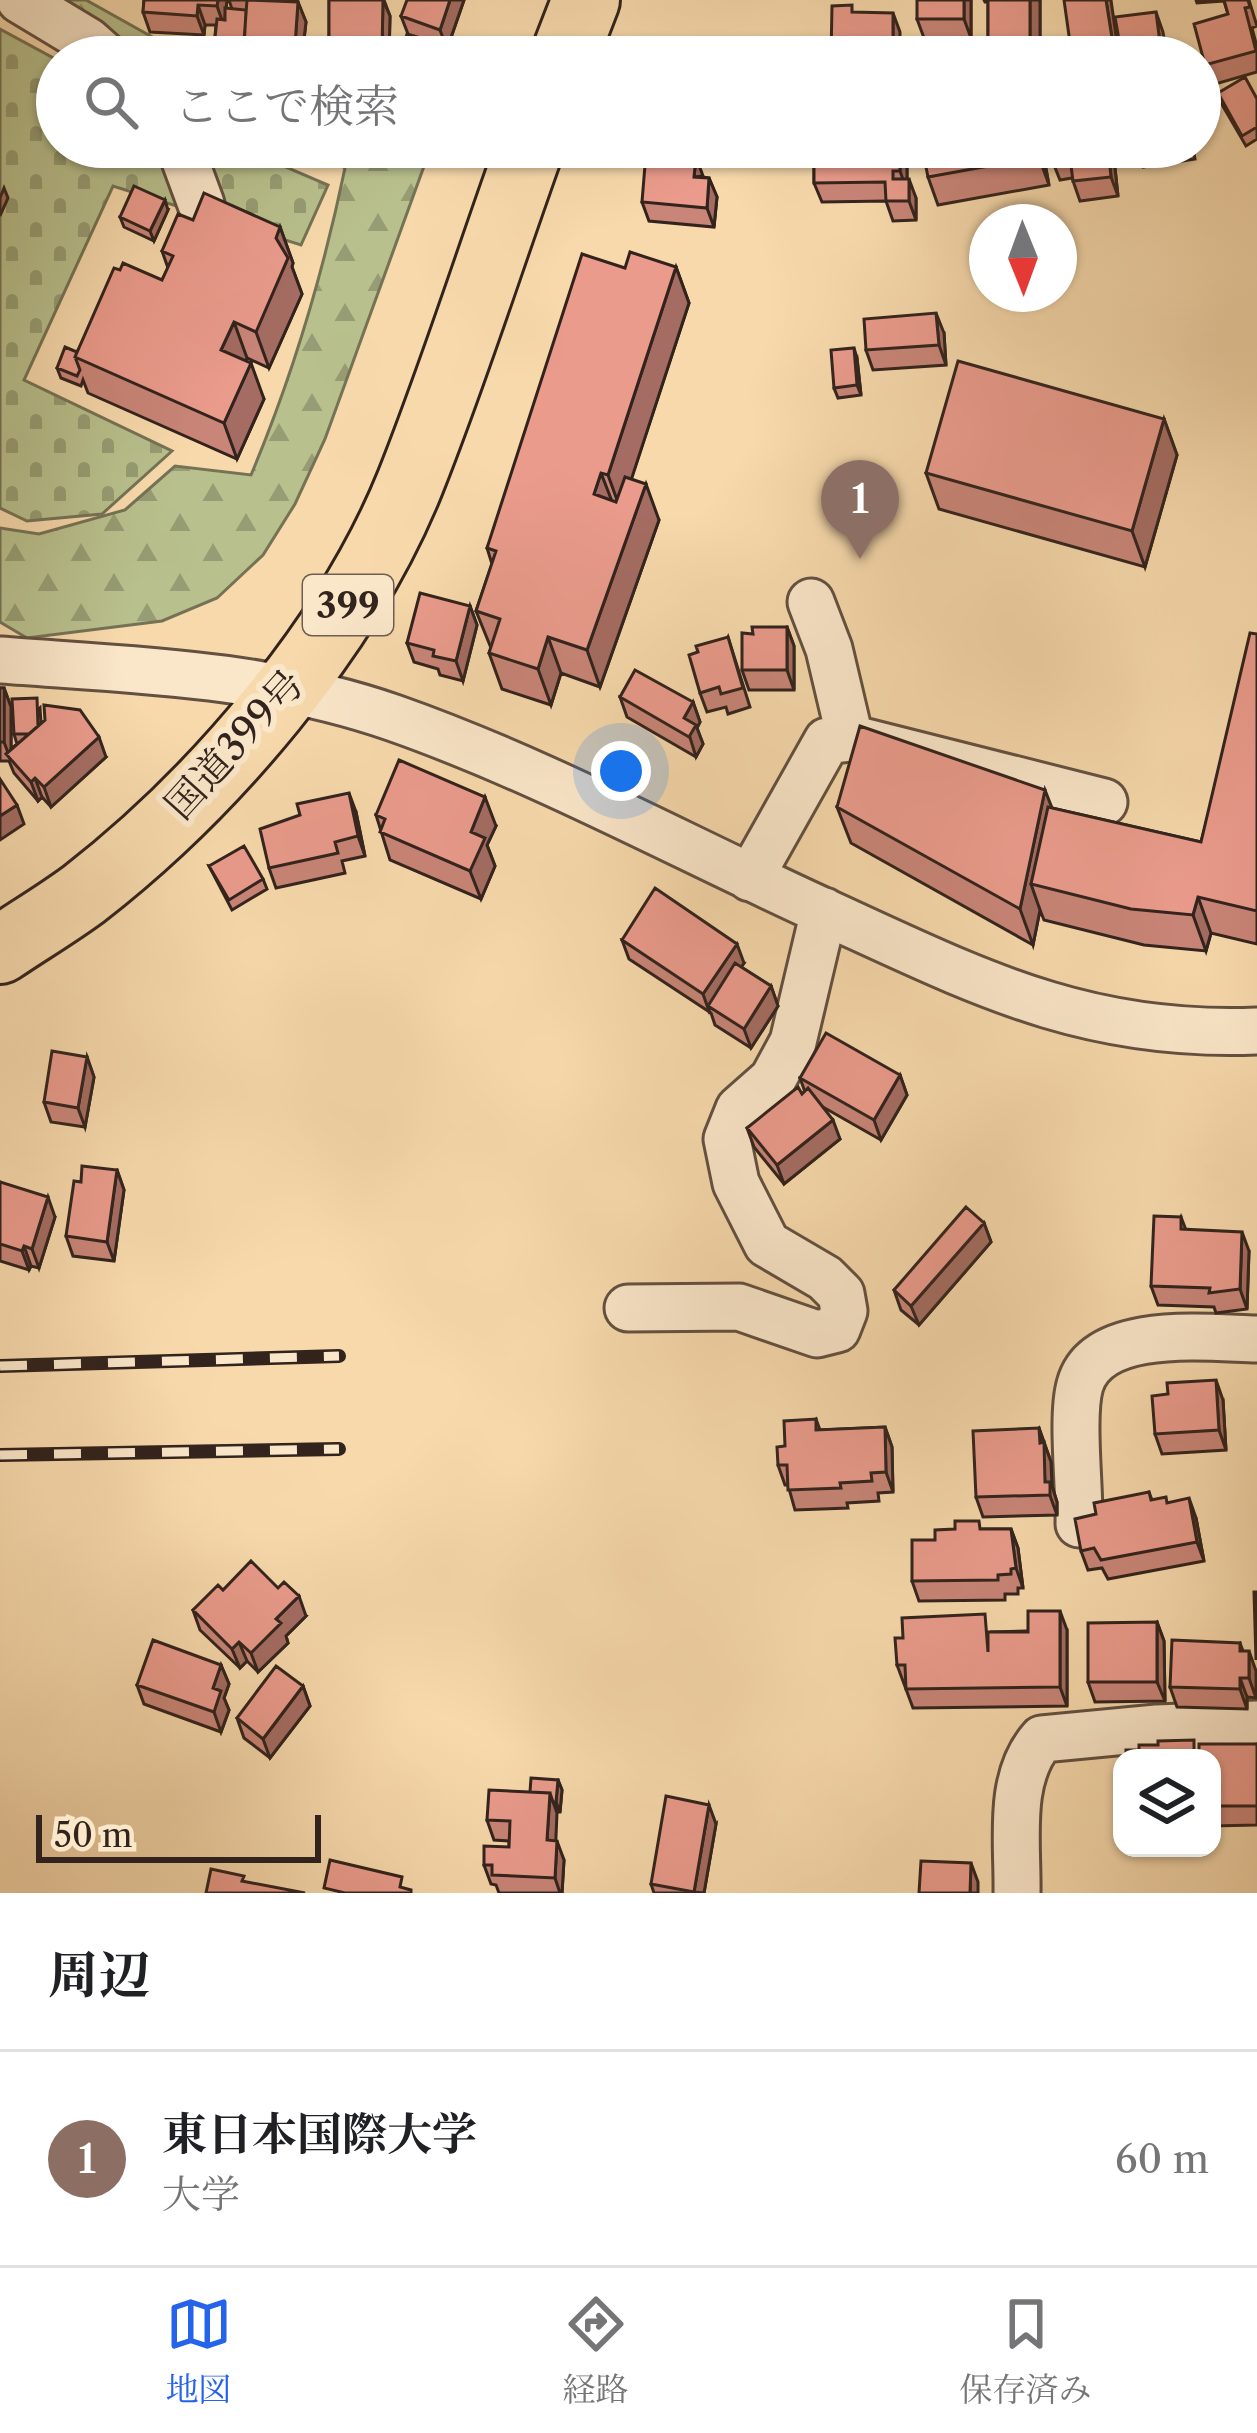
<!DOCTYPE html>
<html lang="ja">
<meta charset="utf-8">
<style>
:root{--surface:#fff;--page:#f2f2f2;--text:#202124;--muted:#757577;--line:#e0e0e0;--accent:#2563eb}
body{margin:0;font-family:"Libre Caslon Text","Noto Serif JP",serif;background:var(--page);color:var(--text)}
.controls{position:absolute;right:36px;bottom:36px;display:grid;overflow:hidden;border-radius:24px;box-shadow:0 3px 9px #0004}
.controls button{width:108px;height:108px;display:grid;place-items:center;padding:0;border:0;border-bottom:3px solid var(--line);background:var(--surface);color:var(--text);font:60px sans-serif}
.compass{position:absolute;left:969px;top:204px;width:108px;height:108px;border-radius:50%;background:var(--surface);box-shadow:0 3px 9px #0004;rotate:179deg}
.scale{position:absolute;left:36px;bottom:30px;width:285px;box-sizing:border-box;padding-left:12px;border:6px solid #32231d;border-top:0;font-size:33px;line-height:42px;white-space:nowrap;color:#32231d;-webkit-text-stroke:9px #fae6c9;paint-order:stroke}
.you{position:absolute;left:621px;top:771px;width:42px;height:42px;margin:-30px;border:9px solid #fff;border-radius:50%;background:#1a73e8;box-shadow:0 0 0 18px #1a73e833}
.badge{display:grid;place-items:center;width:78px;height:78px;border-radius:50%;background:var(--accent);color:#fff;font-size:39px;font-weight:700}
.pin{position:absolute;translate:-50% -99px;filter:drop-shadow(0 3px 6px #0008)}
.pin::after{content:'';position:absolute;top:63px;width:42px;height:36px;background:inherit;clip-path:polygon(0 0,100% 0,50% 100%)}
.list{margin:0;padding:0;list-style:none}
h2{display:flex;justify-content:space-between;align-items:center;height:156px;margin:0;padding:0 48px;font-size:51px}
h2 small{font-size:39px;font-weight:400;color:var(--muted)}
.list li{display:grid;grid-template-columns:78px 1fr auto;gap:36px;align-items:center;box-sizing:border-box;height:216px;padding:0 48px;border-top:3px solid var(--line)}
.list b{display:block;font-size:45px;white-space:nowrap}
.list p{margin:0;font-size:39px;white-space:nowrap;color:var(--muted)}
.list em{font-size:39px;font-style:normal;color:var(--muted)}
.icon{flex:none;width:66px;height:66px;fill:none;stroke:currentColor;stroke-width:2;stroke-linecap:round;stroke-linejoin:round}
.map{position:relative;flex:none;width:1257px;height:1893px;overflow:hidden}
.search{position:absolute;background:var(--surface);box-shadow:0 3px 9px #0004;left:36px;right:36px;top:36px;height:132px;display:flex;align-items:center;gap:30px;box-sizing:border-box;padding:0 42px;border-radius:66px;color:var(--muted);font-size:45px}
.sheet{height:372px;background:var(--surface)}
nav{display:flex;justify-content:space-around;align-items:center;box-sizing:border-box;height:168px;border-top:3px solid var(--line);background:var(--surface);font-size:33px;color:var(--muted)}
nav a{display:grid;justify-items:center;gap:6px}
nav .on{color:var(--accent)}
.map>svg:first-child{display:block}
.forest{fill:url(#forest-firs);stroke:#757255;stroke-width:3}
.cemetery{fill:url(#cemetery-stones);stroke:#757255;stroke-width:3}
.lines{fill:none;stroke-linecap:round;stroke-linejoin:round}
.minor-casing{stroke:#635041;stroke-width:51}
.highway-casing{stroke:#32231d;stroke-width:72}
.minor{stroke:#fae6c9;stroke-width:45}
.highway{stroke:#f7d9ac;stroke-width:66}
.rail-casing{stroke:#32231d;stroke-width:14}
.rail{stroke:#fae6c9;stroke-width:9;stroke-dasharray:27;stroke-linecap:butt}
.wall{fill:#c98578;stroke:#32231d;stroke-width:3}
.shaded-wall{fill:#a46c62;stroke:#32231d;stroke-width:3}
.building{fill:#ea9b8c;stroke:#32231d;stroke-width:3}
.labels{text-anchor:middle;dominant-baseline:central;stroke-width:12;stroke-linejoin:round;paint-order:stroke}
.shield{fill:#fae6c9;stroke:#6e5e51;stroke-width:3}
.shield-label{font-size:36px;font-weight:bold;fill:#32231d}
.street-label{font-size:39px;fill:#32231d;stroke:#fae6c9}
</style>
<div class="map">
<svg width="1257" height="1893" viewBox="0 0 1257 1893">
<defs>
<pattern id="forest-firs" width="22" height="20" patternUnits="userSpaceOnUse" patternTransform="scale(3)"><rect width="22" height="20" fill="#b8c08d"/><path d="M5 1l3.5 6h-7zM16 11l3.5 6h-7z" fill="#969c73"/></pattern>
<pattern id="cemetery-stones" width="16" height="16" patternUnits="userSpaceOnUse" patternTransform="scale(3)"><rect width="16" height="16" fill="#b8c08d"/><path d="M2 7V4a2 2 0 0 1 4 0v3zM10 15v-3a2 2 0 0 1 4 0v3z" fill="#969c73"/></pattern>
</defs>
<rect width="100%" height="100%" fill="#f7d9ac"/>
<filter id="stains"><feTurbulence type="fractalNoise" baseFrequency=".00167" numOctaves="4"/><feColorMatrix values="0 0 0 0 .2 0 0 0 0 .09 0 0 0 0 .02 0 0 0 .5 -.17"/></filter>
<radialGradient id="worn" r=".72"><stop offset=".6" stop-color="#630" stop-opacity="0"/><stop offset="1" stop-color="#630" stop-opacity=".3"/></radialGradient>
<path class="forest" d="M61,0h25l102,57h-58z
M299,147h132l-106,292 -30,65 -32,51 -46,43 -55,23 -135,17 -27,-16v-94l39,6 86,-24 50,-44 76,9c42,-100 72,-201 94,-307z"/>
<path class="cemetery" d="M0,29l57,31v87h182l89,38 -27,60 -188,-59 -89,194 148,71 -70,63 -75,7 -27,-13z"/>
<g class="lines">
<g class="minor-casing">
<path id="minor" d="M20,0l68,41 18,16
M180,147l21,57
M811,602l18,47 21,89
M0,660c135,10 265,13 394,58 148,52 288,129 431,194 151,69 259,126 432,119
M750,878l77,-137 23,-3 254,64
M628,1308l111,-1 78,27 20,-5 7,-18 -3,-17 -16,-16 -58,-34 -31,-61 -9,-44 12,-30 34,-30 20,-37 31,-131
M1079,1524c1,-36 -8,-108 1,-139 17,-61 129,-47 177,-46
M1017,1893c1,-51 -10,-114 25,-154l115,-11 100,-4"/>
</g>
<g class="highway-casing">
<path id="highway" d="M564,57l22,-57
M0,950c28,-19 57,-36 84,-56 130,-101 264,-257 326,-411 44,-110 80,-225 120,-336"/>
</g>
<use href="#minor" class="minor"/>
<use href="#highway" class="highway"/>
<g class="rail-casing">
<path id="rail" d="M0,1366l339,-10
M0,1455l339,-6"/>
</g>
<use href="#rail" class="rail"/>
</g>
<path class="wall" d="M144,0h83l-1,8 6,1 -3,-9h68l9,22 -4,35h-52l-2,-5v5l-30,-1 -4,-9 2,-22h-11l-1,10 -54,-3 -7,-20z
M329,0h55l6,16 -1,41h-57l-3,-7z
M464,0l-17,49 -5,-2 2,10h-44l8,-23 -7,-18z
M971,0v38h-47l-7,-19z
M984,0h56v57h-50l-2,-6v-49h-3z
M1196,0h53l8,26 -5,2 5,19v25l-45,13 -7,-20 23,-51 -4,-13 -27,2z
M1218,93l39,6v40l-11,7 -25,-43z
M678,147h25v10h-11l11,20 6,1 8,19 -3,30 -65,-6 -7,-19 39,-46z
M814,147h93v32l9,19v22l-23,1 -7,-20 -64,1 -8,-19z
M1042,147l7,38 -111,20 -10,-28z
M1051,147h76l1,11 -14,1 4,37 -38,5 -8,-23 -12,2 -8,-20z
M1136,147h57l2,12 -52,8z
M168,210l-14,31 -30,-14 -4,-10z
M193,220l87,7 13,36 -1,4 10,27 -33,74 -22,-10 -2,3 19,38 -27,60 -149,-66 -5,-13 -2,6 -20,-8 -4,-10 105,-88 6,-12 -6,-17z
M676,267l13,36 -58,176 28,41 -59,167 -39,-14 -10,32 -49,-16 -13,-36 2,-5 -15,-37 16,-47 -5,-16 138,-280z
M944,333l2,32 -73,5 -7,-20z
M857,358l4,37 -23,3 -4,-10z
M1164,419l13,36 -32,112 -206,-58 -13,-36z
M470,606l7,19 -14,56 -23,-6 -2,-6 -24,-7 -7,-19z
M787,627l7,19v44h-45l-7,-20 11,-36z
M1257,634v310l-46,-11 -5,18 -62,-6 -100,-25 -4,-10 -7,35 -182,-102 -14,-36 215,1 149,34z
M728,637l22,70 -22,7 -2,-7 -19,5 -7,-19z
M0,688h4l7,19v42l6,-5 -3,-10 26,-26 1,15 65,34 -55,50 -9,-10 -4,4 -24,-28 -5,-12h-9z
M620,697l73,5 7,20 -3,6 6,16 -7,13 -69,-40z
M356,812l9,44 -23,5 3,12 -69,15 -7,-20z
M376,815l120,11 -9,19 8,21 -14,33 -91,-39z
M209,866l54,13 4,10 -35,21z
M622,940l122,23 -3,4 30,19 7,20 -27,42 -36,-23 -4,-12 -82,-54z
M87,1057l7,20 -9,50 -34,-5 -7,-20z
M900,1075l7,20 -26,45 -58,-33 17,32 -56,45 -30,-37 -7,-19 58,-36 -5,-14z
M117,1170l7,20 -10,71 -41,-5 -7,-20 15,-54z
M0,1182l55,35 -16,51 -8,-2 -2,4 -29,-9z
M1181,1217l5,13 63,21 -2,58 -31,4 -2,-6 -56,-2 -7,-19z
M984,1223l7,19 -72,83 -18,-15 -7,-20z
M1223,1400l3,50 -64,4 -7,-20z
M816,1419l4,11 65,-3 7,20 1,45 -15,1 1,8 -32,2 1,5 -53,2 -7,-25h-3l-7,-20 7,-19z
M1039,1428l12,34 1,24 5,16v13l-74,2 -7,-20z
M1149,1492l3,8 16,3 28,15 8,43 -96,18 -6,-11 -14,2 -7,-19 15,-37z
M982,1529h29l7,19 5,40h-5v6h-13v6l-86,1 -7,-20 23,-41z
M223,1590l83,26 -20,20 2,7 -30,29 -11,-11 -7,7 -40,-38 -7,-20z
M1157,1622l7,19 1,60 -70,1 -7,-20z
M1067,1630v76l-154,2 -16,-43 94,-33z
M1240,1643l3,8 13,20v27l-9,-1v12l-70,-2 -7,-20z
M221,1665l8,19 -5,14 5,12 -8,22 -77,-28 -7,-19z
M303,1686l7,20 -40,52 -26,-20 -7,-20z
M1257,1744v81l-45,1v-68l-13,-3z
M558,1780l4,10 -2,22h-4l-1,29 9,19 -2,33h-63l-3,-8 -5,-1 -7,-19 25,-18v-6l-15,-1 -7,-20 43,-28z
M716,1824l-12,69h-50l-3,-9z"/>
<path class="shaded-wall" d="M218,0h9l-3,26 -7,-20z
M383,0l7,16 -1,41h-4l-3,-7z
M450,0h14l-17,49 -7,-19z
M964,0h7v38l-7,-19z
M1030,0h10v57h-8l-2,-6z
M1106,0h5l8,57h-4z
M298,2l8,20 -4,35h-3l-4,-12z
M198,5l7,20 -1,10 -7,-19z
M1156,12l7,20 4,25 -7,-14z
M893,13l7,19v25h-7z
M900,147h7v44l-7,-20z
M1037,147h5l7,38 -10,-28z
M1108,147h2l4,12 4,37 -7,-19z
M696,157l7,19 -9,1z
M709,178l8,19 -3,30 -7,-19z
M909,179l7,19v22l-7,-19z
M4,188l4,10 -8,18v-18z
M165,200l3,10 -14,31 -4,-10z
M280,227l13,36 -1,4 10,27 -33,74 -13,-36 20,-94z
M676,267l13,36 -68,208 -13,-36z
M936,313l8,20 2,32 -7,-20z
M234,322l13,36 -13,28 -13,-36z
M854,348l3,10 4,37 -4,-10z
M251,363l13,36 -27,60 -13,-36z
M1164,419l13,36 -32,112 -13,-36z
M601,473l14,36 -21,-15z
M646,484l13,36 -59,167 -13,-37z
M470,606l7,19 -14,56 -7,-20z
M787,627l7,19v44l-7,-20z
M548,637l13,36 -10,32 -13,-36z
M4,688l7,19v54l-7,-19z
M693,702l7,20 -3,6 6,16 -7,13 -12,-39z
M99,737l7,20 -55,50 -7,-20z
M35,778l7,19 -4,4 -7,-19z
M1045,790l14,36 -28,58 9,26 -7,35 -13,-36z
M349,793l7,19 9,44 -7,-20z
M485,797l11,29 -9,19 8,21 -14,33 -11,-28 1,-39z
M17,805l7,19 -24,16v-24z
M1198,897l13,36 -5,18 -13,-36z
M737,944l7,19 -31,46 -5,-3 2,8 -7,-20z
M771,986l7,20 -27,42 -7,-19z
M87,1057l7,20 -9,50 -7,-19z
M900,1075l7,20 -26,45 -7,-20z
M833,1120l7,19 -56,45 -7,-19z
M117,1170l7,20 -10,71 -7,-19z
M48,1197l7,20 -16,51 -7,-19z
M984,1223l7,19 -72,83 -8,-19z
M1242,1232l7,19 -2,58 -7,-20z
M24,1246l7,20 -2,4 -7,-19z
M1216,1380l7,20 3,50 -7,-20z
M885,1427l7,20 1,45 -7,-20z
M1039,1428l12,34 1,24 5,16v13l-12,-33z
M1189,1498l7,20 8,43 -7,-19z
M1011,1529l7,19 5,40 -7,-20z
M299,1596l7,20 -20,20 2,7 -30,29 -7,-19 25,-34z
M1060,1611l7,19v76l-7,-19z
M1157,1622l7,19 1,60 -8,-19z
M239,1642l8,19 -7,7 -8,-19z
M1249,1651l7,20v27l-7,-20z
M221,1665l8,19 -5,14 5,12 -8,22 -7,-20 -1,-24z
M1240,1678l7,19v12l-7,-20z
M303,1686l7,20 -40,52 -7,-19z
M558,1780l4,10 -2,22 -4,-10z
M550,1793l7,20 -2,47 -8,-20z
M709,1805l7,19 -12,69 -10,-1z
M557,1841l7,19 -2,33h-2l-5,-15z
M971,1863l7,19v11h-8z"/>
<path class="building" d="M144,0h74l-1,6 -19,-1 -1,11 -54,-4z
M247,0l51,2 -3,43 -51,-4z
M329,0h54l-1,50h-53z
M407,0h43l-10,30 -39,-14z
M917,0h47v19h-47z
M988,0h42v51h-42z
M1064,0h42l9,57h-43z
M1224,0h24l2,7 -5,1 11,43 -51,14 -11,-41 34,-10z
M852,5v7l41,1v44h-62l1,-51z
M225,8l21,2 -2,39 -30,-2 3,-28 8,1z
M1156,12l4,31 7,-1 1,15h-46l-7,-40z
M407,34l34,10 -4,13h-37z
M1245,77l12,22v28l-15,9 -24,-43z
M814,147h86v24h-7v8h16v22h-23l-1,-19 -71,1z
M922,147h115l2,10 -111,20z
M1051,147h57l3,30 -38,4 -3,-23 -18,2z
M646,153l50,4 -2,20 15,1 -2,30 -65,-6z
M134,186l31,14 -15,31 -30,-14z
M204,193l76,34 -4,11 12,20 -32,74 -22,-10 -13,28 30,13 -27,60 -149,-66 39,-89 6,2 3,-7 39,17 11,-24 -11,-5 16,-37 15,6z
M630,252l46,15 -68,208 -7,-2 -7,21 22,8 9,-25 21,7 -59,166 -39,-13 -10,32 -49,-16 11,-34 -24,-8 20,-60 -9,-3 95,-294 43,14z
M936,313l3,32 -73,5 -2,-31z
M65,347l12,5 -2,5 5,13 -3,6 -20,-8z
M854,348l3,37 -23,3 -3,-38z
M958,361l206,58 -32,112 -206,-58z
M420,593l50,13 -14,55 -23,-5 1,-6 -27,-7z
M752,627h35v43h-45v-37l11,1z
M1250,633l7,1v277l-59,-14 -5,18 -62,-6 -100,-25 17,-77 153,35z
M728,637l15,51 -22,6 -2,-7 -19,6 -11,-38 9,-3 -2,-6z
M635,670l58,32 -9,16 12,7 -7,12 -69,-40z
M0,688h4v54h-4z
M37,698l1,28 -9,8h-15l-2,-35z
M44,705l36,5 19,27 -55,50 -9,-9 -4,4 -25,-28 39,-34z
M860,726l185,64 -25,119 -183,-102z
M399,760l86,37 -14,35 14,6 -15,33 -90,-39 5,-13 -9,-4z
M0,779l17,26 -17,11z
M349,793l9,43 -23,6 3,11 -69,15 -9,-39 40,-14 -3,-11z
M244,846l19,33 -34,21 -20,-34z
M655,888l82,56 -34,50 -81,-54z
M735,963l36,23 -27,43 -36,-23z
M826,1033l74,42 -26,45 -74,-42z
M52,1051l35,6 -9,51 -34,-6z
M798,1087l4,7 6,-6 25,32 -56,45 -30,-37z
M82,1166l35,4 -10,72 -41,-6 8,-55 7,1z
M0,1182l48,15 -16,52 -8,-3 -2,5 -22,-7z
M966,1207l18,16 -73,83 -17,-16z
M1154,1216l27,1v12l61,3 -2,57 -31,4 1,-5 -59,-2z
M1216,1380l3,50 -64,4 -3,-38 16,-2 -1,-11z
M816,1419v11l69,-3 1,45 -15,1 1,8 -32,2 1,5 -53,2 -1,-25h-9l-1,-18 8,-1 -1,-25z
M1039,1428l1,15 4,-1 1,40h5v13l-74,2 -3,-66z
M1149,1492l2,8 15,-3 1,6 22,-5 8,44 -96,18 -7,-12 -13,3 -6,-32 21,-5 -2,-11z
M955,1521h24l1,8h31l5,39 -5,1v5l-13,1v5l-86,1v-41h23v-10l20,-1z
M251,1561l27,27 6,-6 15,14 -23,23 5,4 -30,30 -12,-11 -7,7 -39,-39 25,-25 5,5z
M1254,1592h3l-1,68z
M1028,1611h32v76l-154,2 -1,-24h-8l-2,-27h8l-1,-20 83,-4 3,38v-20h40z
M1157,1622v60h-69v-59z
M153,1640l68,25 -8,23 8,3 -7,21 -77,-27z
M1172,1640l68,3v8h9v27h-9v11l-70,-2z
M276,1666l27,20 -40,53 -26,-21z
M1194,1740v18h-68v-8h13v-5h19v-4z
M1199,1744h58v62h-45v-48h-13z
M531,1778l27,2 -2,22h-3l-3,-9 -20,-1z
M489,1790l61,3 -3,47 10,1 -2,37 -63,-3v-10h-8v-19l25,1 1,-26 -23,-1z
M666,1796l43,9 -15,87 -43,-8z
M330,1860l72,17 -2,10 11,3v3h-66l-21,-5z
M921,1861l50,2 -1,30h-51z
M211,1869l33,7 -2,5 63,12h-99z"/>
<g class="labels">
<rect class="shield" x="303" y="575" width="90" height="60" rx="9"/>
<g class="shield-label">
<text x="348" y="605">399</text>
</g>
<g class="street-label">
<text transform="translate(234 744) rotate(-48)">国道399号</text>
</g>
</g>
<rect width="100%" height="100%" filter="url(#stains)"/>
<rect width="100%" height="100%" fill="url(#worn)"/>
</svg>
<div class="controls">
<button><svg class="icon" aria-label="layers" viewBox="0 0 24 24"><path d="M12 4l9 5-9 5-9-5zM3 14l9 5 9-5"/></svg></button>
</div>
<svg class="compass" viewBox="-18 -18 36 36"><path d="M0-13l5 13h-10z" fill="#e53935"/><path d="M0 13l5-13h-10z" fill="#757577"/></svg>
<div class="scale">50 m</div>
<div class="you"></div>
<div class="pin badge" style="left:860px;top:559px;background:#8d6e63">1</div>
<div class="search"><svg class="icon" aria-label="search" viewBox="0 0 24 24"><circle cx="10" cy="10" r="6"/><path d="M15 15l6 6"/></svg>ここで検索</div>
</div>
<section class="sheet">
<h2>周辺<small></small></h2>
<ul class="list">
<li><span class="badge" style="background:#8d6e63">1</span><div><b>東日本国際大学</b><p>大学</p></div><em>60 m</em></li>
</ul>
</section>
<nav>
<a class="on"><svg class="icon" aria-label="map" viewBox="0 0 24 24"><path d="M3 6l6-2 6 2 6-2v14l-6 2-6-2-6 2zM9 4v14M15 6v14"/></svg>地図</a>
<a><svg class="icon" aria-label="directions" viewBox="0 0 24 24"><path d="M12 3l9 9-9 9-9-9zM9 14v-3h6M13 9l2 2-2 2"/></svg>経路</a>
<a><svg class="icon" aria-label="saved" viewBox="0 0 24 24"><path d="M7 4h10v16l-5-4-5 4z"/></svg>保存済み</a>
</nav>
